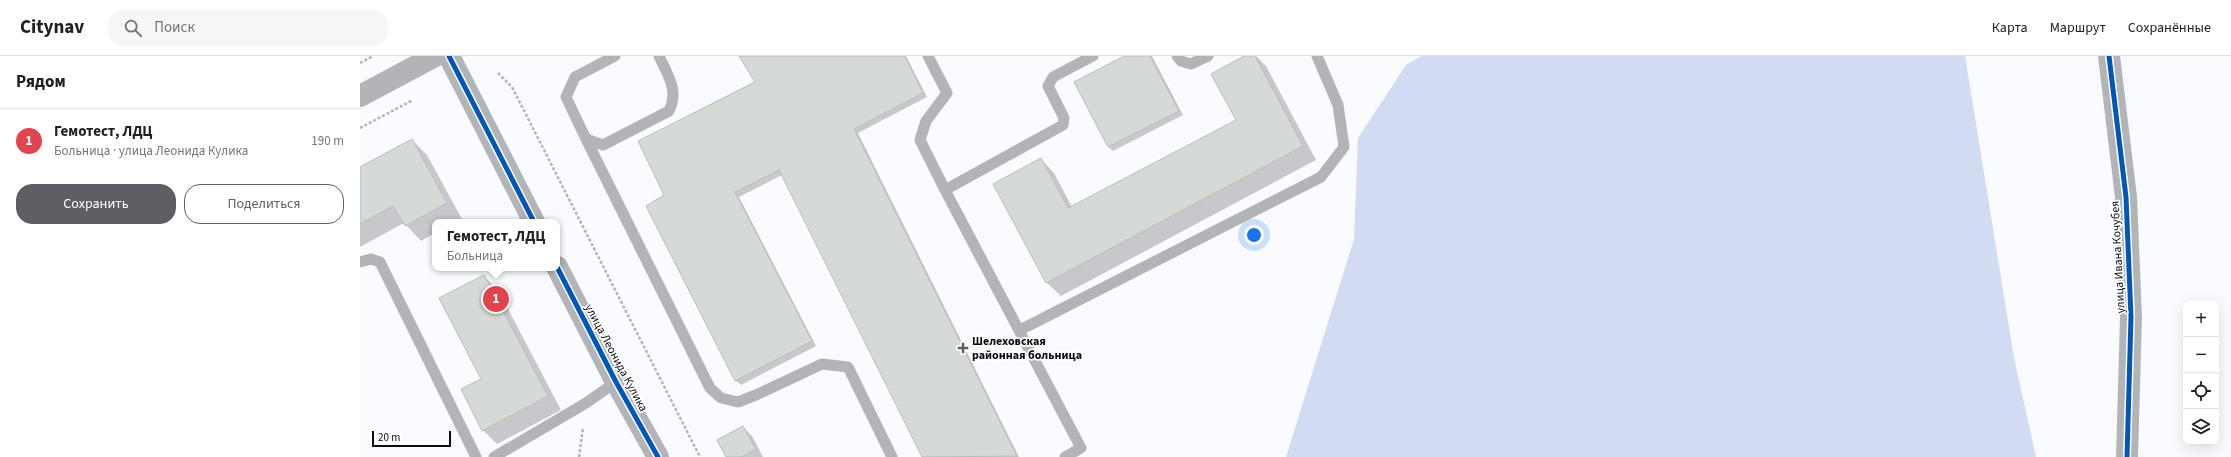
<!DOCTYPE html>
<html lang="ru">
<meta charset="utf-8">
<style>
:root{--surface:#fff;--page:#f6f6f6;--text:#202124;--muted:#757577;--line:#e0e0e0;--accent:#5d5f65}
body{margin:0;font-family:"Source Sans 3",sans-serif;background:var(--page);color:var(--text)}
.controls{position:absolute;right:12px;bottom:12px;display:grid;overflow:hidden;border-radius:8px;box-shadow:0 4px 16px #0002}
.controls button{width:36px;height:36px;display:grid;place-items:center;padding:0;border:0;border-bottom:1px solid var(--line);background:var(--surface);color:var(--text);font:20px sans-serif}
.scale{position:absolute;left:12px;bottom:10px;width:79px;box-sizing:border-box;padding-left:4px;border:2px solid #090b13;border-top:0;font-size:11px;line-height:14px;white-space:nowrap;color:#090b13;-webkit-text-stroke:3px #fff;paint-order:stroke}
.you{position:absolute;left:894px;top:179px;width:14px;height:14px;margin:-10px;border:3px solid #fff;border-radius:50%;background:#1a73e8;box-shadow:0 0 0 6px #1a73e833}
.badge{display:grid;place-items:center;width:26px;height:26px;border-radius:50%;background:var(--accent);color:#fff;font-size:13px;font-weight:700}
.pin{position:absolute;translate:-50% -50%;border:2px solid #fff;box-shadow:0 1px 4px #0006}
.popup{position:absolute;left:72px;top:163px;width:128px;height:52px;box-sizing:border-box;display:grid;place-content:center;border-radius:8px;background:var(--surface);filter:drop-shadow(0 1px 3px #0005);font-size:13px;white-space:nowrap;color:var(--muted)}
.popup b{font-size:15px;color:var(--text)}
.popup::after{content:'';position:absolute;left:50%;top:100%;margin-left:-8px;border:8px solid transparent;border-top-color:var(--surface)}
.list{margin:0;padding:0;list-style:none}
h2{display:flex;justify-content:space-between;align-items:center;height:52px;margin:0;padding:0 16px;font-size:17px}
h2 small{font-size:13px;font-weight:400;color:var(--muted)}
.list li{display:grid;grid-template-columns:26px 1fr auto;gap:12px;align-items:center;box-sizing:border-box;height:64px;padding:0 16px;border-top:1px solid var(--line)}
.list b{display:block;font-size:15px;white-space:nowrap}
.list p{margin:0;font-size:13px;white-space:nowrap;color:var(--muted)}
.list em{font-size:13px;font-style:normal;color:var(--muted)}
.actions{display:flex;gap:8px;padding:12px 16px}
.actions a{flex:1;padding:9px 0;border:1px solid var(--accent);border-radius:16px;text-align:center;font-size:14px;color:var(--accent)}
.actions .main{background:var(--accent);color:#fff}
.icon{flex:none;width:22px;height:22px;fill:none;stroke:currentColor;stroke-width:2;stroke-linecap:round;stroke-linejoin:round}
.map{position:relative;flex:none;width:1871px;height:401px;overflow:hidden}
header{display:flex;align-items:center;gap:24px;box-sizing:border-box;height:56px;padding:0 20px;background:var(--surface);border-bottom:1px solid var(--line)}
header strong{font-size:19px}
nav{display:flex;gap:22px;margin-inline-start:auto;font-size:14px}
.search{width:280px;height:36px;background:var(--page);display:flex;align-items:center;gap:10px;box-sizing:border-box;padding:0 14px;border-radius:16px;color:var(--muted);font-size:15px}
main{display:flex}
aside{flex:1;background:var(--surface)}
.map>svg:first-child{display:block}
.forest{fill:#d2dbf2}
.shadow{fill:#0003}
.building{fill:#d6dad6;stroke:#babdba}
.lines{fill:none;stroke-linecap:round;stroke-linejoin:round}
.path{stroke:#b3b4b7;stroke-width:2.5;stroke-dasharray:3 2;stroke-linecap:butt}
.service{stroke:#b3b4b7;stroke-width:11}
.minor{stroke:#b3b4b7;stroke-width:22}
.tertiary{stroke:#b3b4b7;stroke-width:22}
.cycleway-casing{stroke:#fff;stroke-width:8}
.cycleway{stroke:#0057b8;stroke-width:5}
.poi-dot{fill:#5d5f65;stroke:#fff;stroke-width:1.5}
.labels{text-anchor:middle;dominant-baseline:central;stroke-width:3.5;stroke-linejoin:round;paint-order:stroke}
.street-label{font-size:12px;fill:#090b13;stroke:#fff}
.poi-label{font-size:12px;font-weight:bold;fill:#090b13;stroke:#fff;text-anchor:start}
</style>
<header>
<strong>Citynav</strong>
<div class="search"><svg class="icon" aria-label="search" viewBox="0 0 24 24"><circle cx="10" cy="10" r="6"/><path d="M15 15l6 6"/></svg>Поиск</div>
<nav><a>Карта</a><a>Маршрут</a><a>Сохранённые</a></nav>
</header>
<main>
<aside>
<h2>Рядом<small></small></h2>
<ul class="list">
<li><span class="badge" style="background:#e0444e">1</span><div><b>Гемотест, ЛДЦ</b><p>Больница · улица Леонида Кулика</p></div><em>190 m</em></li>
</ul>
<div class="actions"><a class="main">Сохранить</a><a>Поделиться</a></div>
</aside>
<div class="map">
<svg width="1871" height="401" viewBox="0 0 1871 401">
<rect width="100%" height="100%" fill="#f9fbfe"/>
<path class="forest" d="M1061,0h544l49,302 22,99h-750l68,-218 4,-101 48,-73z"/>
<path class="shadow" d="M381,0h165l21,41 -69,36 161,324h-96l-141,-282 -43,22 77,149 -75,39 -5,-4 -89,-175 19,-11 90,-112z
M767,0h25l31,59 -70,36 -4,-4 -33,-65z
M886,0h10l10,10 50,94 -255,136 -14,-13 -53,-99 47,-25 13,14 18,34 165,-86z
M52,84l15,15 35,64 -6,3h-21v11l-14,8 -17,-18 -44,24v-79z
M124,220l14,14 63,120 -64,34 -14,-14z
M383,371l9,9 11,21h-36z"/>
<path class="building" d="M379,0h166l18,37 -69,36 163,327 -95,1 -143,-287 -44,22 77,149 -77,40 -89,-175 18,-11 -26,-54 117,-59z
M764,0h26l29,55 -71,36 -34,-65z
M884,0h11l48,90 -257,137 -53,-99 48,-26 27,50 168,-88 -25,-46z
M52,83l35,64 -42,23 -12,-20 -33,18v-57z
M124,219l64,121 -66,35 -21,-42 20,-10 -42,-81z
M383,370l13,23 -15,8h-15l-9,-17z"/>
<g class="lines">
<path class="path" d="M0,7l13,-7
M138,17l14,14 188,370
M0,72l53,-28
M219,401l4,-29"/>
<path class="service" d="M255,0l-40,21 -9,20 20,42 17,6 66,-34c10,-21 -1,-35 -10,-55
M568,0l19,37 -21,28 -6,19 25,50
M817,0l4,5 10,3 17,-8
M226,83l124,249 11,10 17,4 18,-7 66,-31 26,3 44,90
M0,206l11,-3 9,3 96,195
M660,274l301,-153 23,-30 -6,-42 -21,-49
M134,401l92,-54 30,-21
M705,401l16,-9 -136,-258 118,-65 1,-7 -16,-32 5,-9 40,-21"/>
<path class="minor" d="M0,40l75,-40"/>
<path class="tertiary" d="M89,0l85,166
M1749,0l17,141 5,120 -4,140
M197,211l59,115 42,75"/>
<g class="cycleway-casing">
<path id="cycleway" d="M89,0l85,166
M1749,0l17,141 5,120 -4,140
M197,211l59,115 42,75"/>
</g>
<use href="#cycleway" class="cycleway"/>
</g>
<path class="poi-dot" d="M601 286h4v4h4v4h-4v4h-4v-4h-4v-4h4z"/>
<g class="labels">
<g class="street-label">
<text transform="translate(1758 201) rotate(-93)">улица Ивана Кочубея</text>
<text transform="translate(256 302) rotate(62)">улица Леонида Кулика</text>
</g>
<g class="poi-label">
<text x="612" y="285">Шелеховская<tspan x="612" dy="14">районная больница</tspan></text>
</g>
</g>
</svg>
<div class="controls">
<button>+</button>
<button>−</button>
<button><svg class="icon" aria-label="locate" viewBox="0 0 24 24"><circle cx="12" cy="12" r="6"/><path d="M12 2v4M12 18v4M2 12h4M18 12h4"/></svg></button>
<button><svg class="icon" aria-label="layers" viewBox="0 0 24 24"><path d="M12 4l9 5-9 5-9-5zM3 14l9 5 9-5"/></svg></button>
</div>
<div class="scale">20 m</div>
<div class="you"></div>
<div class="pin badge" style="left:136px;top:243px;background:#e0444e">1</div>
<div class="popup"><b>Гемотест, ЛДЦ</b>Больница</div>
</div>
</main>
